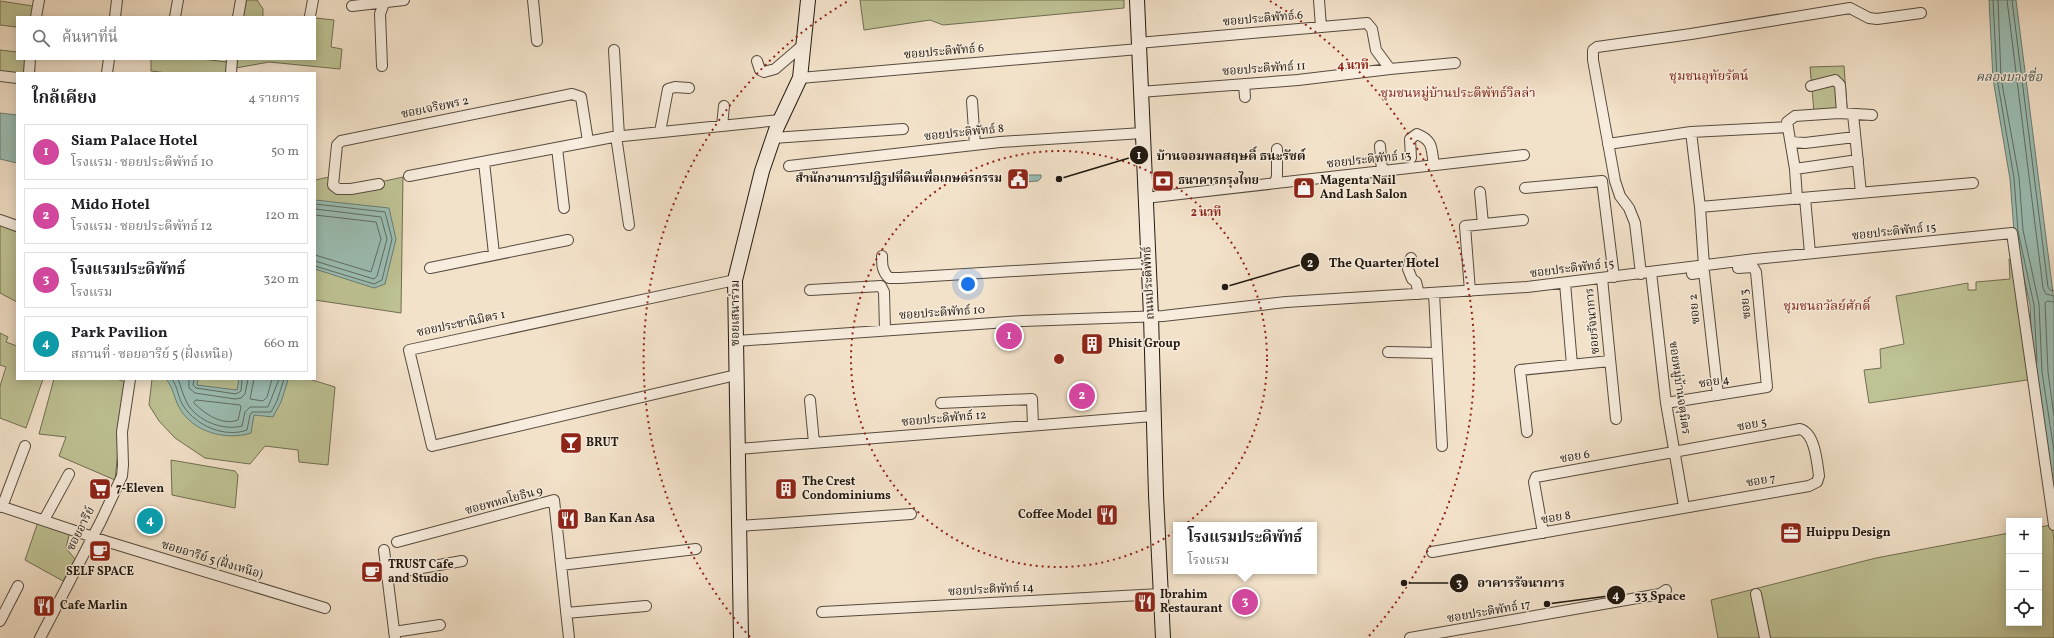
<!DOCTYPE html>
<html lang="th">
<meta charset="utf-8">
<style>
:root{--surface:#fff;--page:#f2f2f2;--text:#202124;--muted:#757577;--line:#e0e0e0;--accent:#b45309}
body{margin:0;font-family:Vollkorn,"Noto Serif Thai",serif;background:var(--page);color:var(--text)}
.controls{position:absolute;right:12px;bottom:12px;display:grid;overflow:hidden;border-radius:0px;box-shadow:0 2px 10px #0003}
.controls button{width:36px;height:36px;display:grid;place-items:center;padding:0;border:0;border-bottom:1px solid var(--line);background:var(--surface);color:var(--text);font:20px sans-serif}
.you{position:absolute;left:968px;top:284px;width:14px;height:14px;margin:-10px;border:3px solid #fff;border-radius:50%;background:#1a73e8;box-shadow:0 0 0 6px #1a73e833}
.badge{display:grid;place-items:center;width:26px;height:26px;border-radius:50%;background:var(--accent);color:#fff;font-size:13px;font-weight:700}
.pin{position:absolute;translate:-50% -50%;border:2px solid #fff;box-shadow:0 1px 4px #0006}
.popup{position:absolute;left:1173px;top:522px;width:144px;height:52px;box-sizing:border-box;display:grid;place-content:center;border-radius:0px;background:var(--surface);filter:drop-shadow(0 1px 3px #0005);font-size:13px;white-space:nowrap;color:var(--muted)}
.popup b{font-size:15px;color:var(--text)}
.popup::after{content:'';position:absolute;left:50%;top:100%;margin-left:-8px;border:8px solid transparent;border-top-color:var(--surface)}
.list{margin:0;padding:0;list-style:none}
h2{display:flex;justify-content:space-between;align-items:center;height:52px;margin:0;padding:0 16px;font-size:17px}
h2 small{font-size:13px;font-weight:400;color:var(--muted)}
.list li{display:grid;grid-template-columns:26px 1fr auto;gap:12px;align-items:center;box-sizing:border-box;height:56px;margin:0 8px 8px;padding:0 8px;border:1px solid var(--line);border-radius:0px}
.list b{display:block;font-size:15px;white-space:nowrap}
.list p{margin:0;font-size:13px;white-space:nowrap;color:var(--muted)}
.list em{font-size:13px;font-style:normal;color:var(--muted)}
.icon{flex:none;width:22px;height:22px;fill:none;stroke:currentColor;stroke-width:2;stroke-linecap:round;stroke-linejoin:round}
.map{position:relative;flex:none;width:2054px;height:638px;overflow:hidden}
.search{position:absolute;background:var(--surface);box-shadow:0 2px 10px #0003;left:16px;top:16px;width:300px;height:44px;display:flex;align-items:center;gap:10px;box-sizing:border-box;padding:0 14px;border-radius:0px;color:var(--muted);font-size:15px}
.panel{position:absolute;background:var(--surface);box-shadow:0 2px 10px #0003;left:16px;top:72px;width:300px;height:308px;border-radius:0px}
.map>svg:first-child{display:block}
.green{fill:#bec294;stroke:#706e52}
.water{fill:#9bbeb4;stroke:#6a7c72}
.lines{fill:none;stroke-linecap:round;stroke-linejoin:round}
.shore{stroke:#5e6c62;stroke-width:1}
.street-casing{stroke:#564b3e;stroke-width:12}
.secondary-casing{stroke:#211910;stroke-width:16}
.street{stroke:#f7ecdd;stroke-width:10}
.secondary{stroke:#f7ecdd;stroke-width:14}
.ring{fill:none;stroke:#8f2418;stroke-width:2;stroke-dasharray:2 4}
.labels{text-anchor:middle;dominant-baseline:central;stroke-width:3;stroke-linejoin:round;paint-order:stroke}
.street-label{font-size:12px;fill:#211910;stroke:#f7ecdd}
.poi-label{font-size:12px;font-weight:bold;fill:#211910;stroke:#f7ecdd;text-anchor:start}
.neighbourhood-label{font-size:13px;fill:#7a1f14;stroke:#f7ecdd}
.water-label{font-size:13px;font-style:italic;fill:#4c5349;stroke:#f7ecdd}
.centre{fill:#8f2418;stroke:#f7ecdd;stroke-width:2}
.ring-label{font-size:12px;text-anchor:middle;font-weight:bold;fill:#8f2418;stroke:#f7ecdd;stroke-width:3;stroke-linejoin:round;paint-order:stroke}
.leader{fill:none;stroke:#211910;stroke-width:1.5}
.callout-dot{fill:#211910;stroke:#f7ecdd;stroke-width:1.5}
.mark-label{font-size:12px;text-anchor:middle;font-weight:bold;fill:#fff}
.callout-label{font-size:13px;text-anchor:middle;font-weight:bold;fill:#211910;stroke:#f7ecdd;stroke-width:3;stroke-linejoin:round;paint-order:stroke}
</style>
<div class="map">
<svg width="2054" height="638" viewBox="0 0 2054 638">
<rect width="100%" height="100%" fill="#f3e2ca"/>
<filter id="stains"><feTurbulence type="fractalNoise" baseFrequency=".005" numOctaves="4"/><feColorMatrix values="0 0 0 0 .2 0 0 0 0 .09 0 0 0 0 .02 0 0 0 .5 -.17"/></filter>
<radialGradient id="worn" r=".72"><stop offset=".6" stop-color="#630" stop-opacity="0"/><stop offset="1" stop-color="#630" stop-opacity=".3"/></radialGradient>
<path class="green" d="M245,0h12l6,9v8h-20z
M860,0h264v8l-181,17 -13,-5 -66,10z
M0,1l33,5 -1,11h-15v10l-17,-2z
M315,18l19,2 -3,27 11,2 -2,20 -71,-7 -33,6 1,-9h78z
M0,50l17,2v7h9l-2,14 -24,-1z
M151,59h50l26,3v11h-60l-16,-2z
M1844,66l3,42 -33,4 -4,-45z
M334,176v16l69,-15 -2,136 -86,-13v-120z
M0,225l17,7v70l-17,-9z
M2009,259h7l18,120 -165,24 -5,-33 17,-2 -1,-19 24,-5 -8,-48 72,-13v7h8v-8l34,-3z
M0,333l8,4 -2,5 11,4v33h26l-17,49 -26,-10v-32l6,-19 -6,-2z
M54,379h63l8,3 -10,98 -56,-24 7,-19 -27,-3z
M152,379h157l26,8 -7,78 -29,-3 -1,-12 -33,-4 -15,18 -45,-6 -30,-20 -16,-17 -10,-16z
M171,460l64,11 3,4 -3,33 -63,-13z
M38,522l32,9 -4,17 9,11 -12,22 -38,-21z
M2052,525l2,15v98h-336l-7,-38 165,-42 133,-25v90h30v-96z"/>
<path class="water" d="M1989,0h27l38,301v201l-21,-129 -3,-68 -16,-74 -4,-52 -17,-100z
M0,113l17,2v48l-17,-4z
M1026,175h15v3l-3,3 -16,1 -2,-3z
M315,200l74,8 7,31 -11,45 -11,4 -59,-19z
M166,379h32l-1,6 40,5 2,-11 49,1 -7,22 -8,15 -19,-2 -3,18c-25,8 -59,-1 -72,-26 -5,-9 -6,-20 -13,-28z"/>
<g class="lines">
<path class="shore" d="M1993,0l4,78 17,100 4,53 16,74 3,57
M1998,0l3,78 18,99 4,53 16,74 3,68 12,79
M2007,0l36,288 3,6 8,2
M2012,0l36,287 2,3 4,1
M315,204l70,8 7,27 -10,41 -8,4 -59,-18
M315,209l66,8 6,22 -10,37 -3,3 -59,-18
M315,215l61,7 5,17 -10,33 -56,-17
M2054,302l-7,-1 -2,2 3,69 6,44
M172,379c6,8 6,20 12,28 13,19 41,31 63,23l3,-15 2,-3h19l6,-11 7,-22
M178,379c3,8 5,16 9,24 10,18 36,28 55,23l3,-14 5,-5h18l11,-28
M189,379v9l6,5 40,6 6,-1 4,-4 3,-15
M194,379l-1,6 3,3 40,6 5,-3 1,-12
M254,379l-4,20 13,2 4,-4 5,-18
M196,400l44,5 1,2 -3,13c-16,6 -33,-6 -44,-17z"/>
<g class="street-casing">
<path id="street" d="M533,0l4,41
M1319,0l2,27
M352,6l52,-6
M310,16l3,-16
M36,17l3,-17
M115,17l2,-17
M175,17l3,-17
M238,17l3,-17
M1138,43l229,-20 5,6 4,21 14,19 65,-6
M614,50l5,86
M757,61l3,9 4,2 11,-3 28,-24
M382,66l-2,-52 4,-11
M29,73l1,-14
M107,73l2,-14
M231,73l1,-14
M0,76l17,2
M800,78l339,-29
M1244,84l1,13
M1811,86l24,-6 5,5 2,28
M1140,92l158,-12 92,-11
M972,101l3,44
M1853,114l8,79
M722,126l2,-20
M660,132l8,-43 7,-2 14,1
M1691,132l9,75 4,59
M616,136l13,89
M773,138l130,-9
M1791,142l14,1 50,-6
M1608,144l83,-12 97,-5
M1380,146l2,25
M557,148l7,60
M1411,158l-1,-19 7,-5c17,7 14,15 17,31
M484,162l10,92
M789,166l211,-24 143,-9
M1795,169l63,-9
M409,176l204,-39 167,-17
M1275,183l2,-7v-27
M379,184l-28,5h-13l-5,-4 4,-40 4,-4 231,-47 9,3 7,44
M1525,188l77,-7 12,96
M1480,192l3,32
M1145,198l379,-43
M1805,198l5,55
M1797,199l-2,-30 -8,-47 8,-6 44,-3 33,2
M1700,207l273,-24
M0,220l17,6
M882,256c0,9 0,15 7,22h11l248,-15
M1411,258l-3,11 4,10 4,3 3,12
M430,268l138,-28
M1651,272l15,131 18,104
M1641,274l-6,-51 -6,-15 -9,-12 -5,-15 -22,-121v-10l4,-3 94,-13 159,-26 19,10 8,1 44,-6
M1692,274l12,-2 14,123
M1602,278l14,141
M735,280l-326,70 23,96 304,-71
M1565,283l7,82
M810,290l71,-4 3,6 1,38
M1470,291l-5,-65 58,-6
M1434,293l8,153
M736,341l287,-20 140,-5 123,-14 241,-15 228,-28 257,-26 42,292
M1388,352l49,1
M810,400l4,43
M941,403l91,-4 1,26
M1666,403l101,-16 -11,-115 -3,-5 -15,1
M1527,432l-7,-62 90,-9
M738,449l415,-33
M0,506l105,35 220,67
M2,507l23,-61
M44,520l25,-46
M739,526l172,-12
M397,542l157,-42 15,138
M384,550l11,88
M1432,552c126,-21 251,-45 377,-66l8,-4 2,-6c-2,-14 -4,-43 -19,-47l-264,48 -2,5 9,51
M561,565l135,-16
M387,574l75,-13
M1756,594l9,44
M822,612l338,-18
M566,613l80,-7
M0,621l18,-35
M394,632l46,-7
M40,638l61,-117 21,-45 1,-11 -1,-33 8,-53
M1410,638l250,-44 6,-4"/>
</g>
<g class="secondary-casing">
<path id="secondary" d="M1137,0l14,316 5,179 7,143
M741,638l-6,-358 27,-109 15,-44 23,-49 8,-78"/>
</g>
<use href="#street" class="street"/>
<use href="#secondary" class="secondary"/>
</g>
<g class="ring">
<circle cx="1059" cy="359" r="208"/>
<path d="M750 637A416 416 0 0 1 848 1M1270 1A416 416 0 0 1 1368 637"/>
</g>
<defs>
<g id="civic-square" transform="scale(1.15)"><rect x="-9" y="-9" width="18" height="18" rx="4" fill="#8f2418" stroke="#f7ecdd"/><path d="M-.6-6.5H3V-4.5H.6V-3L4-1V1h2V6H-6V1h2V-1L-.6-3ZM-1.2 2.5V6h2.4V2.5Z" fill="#fff"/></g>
<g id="bank-square" transform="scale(1.15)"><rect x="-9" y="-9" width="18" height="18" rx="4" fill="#8f2418" stroke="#f7ecdd"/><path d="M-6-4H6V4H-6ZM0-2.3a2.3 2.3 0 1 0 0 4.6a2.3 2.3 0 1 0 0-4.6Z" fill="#fff"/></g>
<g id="shop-square" transform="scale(1.15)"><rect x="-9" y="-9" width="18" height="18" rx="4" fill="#8f2418" stroke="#f7ecdd"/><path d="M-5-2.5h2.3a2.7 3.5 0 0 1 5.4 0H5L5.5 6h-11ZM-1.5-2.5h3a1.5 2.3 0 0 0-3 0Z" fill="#fff"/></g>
<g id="building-square" transform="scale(1.15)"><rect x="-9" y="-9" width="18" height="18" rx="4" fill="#8f2418" stroke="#f7ecdd"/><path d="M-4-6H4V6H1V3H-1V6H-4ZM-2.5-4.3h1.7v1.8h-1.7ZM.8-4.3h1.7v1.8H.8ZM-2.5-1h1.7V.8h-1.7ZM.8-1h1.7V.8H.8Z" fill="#fff"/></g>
<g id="bar-square" transform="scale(1.15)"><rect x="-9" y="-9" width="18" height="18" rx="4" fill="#8f2418" stroke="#f7ecdd"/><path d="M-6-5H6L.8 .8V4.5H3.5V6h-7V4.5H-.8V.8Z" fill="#fff"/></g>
<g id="supermarket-square" transform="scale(1.15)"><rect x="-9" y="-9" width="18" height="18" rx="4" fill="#8f2418" stroke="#f7ecdd"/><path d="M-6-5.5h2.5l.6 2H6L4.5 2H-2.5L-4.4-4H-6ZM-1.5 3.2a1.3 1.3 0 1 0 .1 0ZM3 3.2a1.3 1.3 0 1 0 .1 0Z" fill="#fff"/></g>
<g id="restaurant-square" transform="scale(1.15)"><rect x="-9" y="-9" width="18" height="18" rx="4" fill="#8f2418" stroke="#f7ecdd"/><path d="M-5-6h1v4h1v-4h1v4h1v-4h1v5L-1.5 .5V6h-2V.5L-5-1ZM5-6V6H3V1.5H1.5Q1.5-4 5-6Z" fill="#fff"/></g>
<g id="office-square" transform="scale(1.15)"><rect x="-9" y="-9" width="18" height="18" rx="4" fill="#8f2418" stroke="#f7ecdd"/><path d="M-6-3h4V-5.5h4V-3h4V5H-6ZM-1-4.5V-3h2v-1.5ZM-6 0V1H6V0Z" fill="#fff"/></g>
<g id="cafe-square" transform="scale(1.15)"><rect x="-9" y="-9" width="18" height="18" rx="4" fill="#8f2418" stroke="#f7ecdd"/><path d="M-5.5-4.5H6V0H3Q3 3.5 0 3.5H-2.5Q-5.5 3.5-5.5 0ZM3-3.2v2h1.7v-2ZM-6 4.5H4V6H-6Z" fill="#fff"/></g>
</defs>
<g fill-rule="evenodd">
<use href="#civic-square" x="1018" y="179"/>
<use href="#bank-square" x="1163" y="181"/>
<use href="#shop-square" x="1304" y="188"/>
<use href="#building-square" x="1092" y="344"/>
<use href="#bar-square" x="571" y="443"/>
<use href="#supermarket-square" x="100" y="489"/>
<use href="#building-square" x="786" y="489"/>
<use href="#restaurant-square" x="1107" y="515"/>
<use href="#restaurant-square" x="568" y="519"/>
<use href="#office-square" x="1791" y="533"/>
<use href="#cafe-square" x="100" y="551"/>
<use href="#cafe-square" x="372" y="572"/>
<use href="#restaurant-square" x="1145" y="602"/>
<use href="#restaurant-square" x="44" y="606"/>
</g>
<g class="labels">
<g class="street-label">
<text transform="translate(1263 19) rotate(-5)">ซอยประดิพัทธ์ 6</text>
<text transform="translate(944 52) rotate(-5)">ซอยประดิพัทธ์ 6</text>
<text transform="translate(1264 69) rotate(-4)">ซอยประดิพัทธ์ 11</text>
<text transform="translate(435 108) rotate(-12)">ซอยเจริยพร 2</text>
<text transform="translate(964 133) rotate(-6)">ซอยประดิพัทธ์ 8</text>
<text transform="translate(1369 160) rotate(-6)">ซอยประดิพัทธ์ 13</text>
<text transform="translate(1894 232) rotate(-6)">ซอยประดิพัทธ์ 15</text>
<text transform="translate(1572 269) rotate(-7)">ซอยประดิพัทธ์ 15</text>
<text transform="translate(1149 283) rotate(-93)">ถนนประดิพัทธ์</text>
<text transform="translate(1746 304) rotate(-96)">ซอย 3</text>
<text transform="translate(1695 309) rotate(-96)">ซอย 2</text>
<text transform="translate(736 313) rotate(-90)">ซอยเสนาร่วม</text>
<text transform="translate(942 313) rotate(-4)">ซอยประดิพัทธ์ 10</text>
<text transform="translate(1593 321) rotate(-95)">ซอยรัจนาการ</text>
<text transform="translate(461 324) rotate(-12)">ซอยประชานิมิตร 1</text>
<text transform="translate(1714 382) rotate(-9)">ซอย 4</text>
<text transform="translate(1679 388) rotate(82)">ซอยหมู่บ้านจตุมิตร</text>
<text transform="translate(944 419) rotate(-5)">ซอยประดิพัทธ์ 12</text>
<text transform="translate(1752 425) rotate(-11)">ซอย 5</text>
<text transform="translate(1575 457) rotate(-10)">ซอย 6</text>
<text transform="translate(1761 481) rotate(-10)">ซอย 7</text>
<text transform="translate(504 501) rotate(-15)">ซอยพหลโยธิน 9</text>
<text transform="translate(1556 518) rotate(-10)">ซอย 8</text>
<text transform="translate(81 529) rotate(-63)">ซอยอารีย์</text>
<text transform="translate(212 560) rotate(17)">ซอยอารีย์ 5 (ฝั่งเหนือ)</text>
<text transform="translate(991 590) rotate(-3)">ซอยประดิพัทธ์ 14</text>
<text transform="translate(1489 612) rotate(-10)">ซอยประดิพัทธ์ 17</text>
</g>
<g class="poi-label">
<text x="1002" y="179" text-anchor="end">สำนักงานการปฏิรูปที่ดินเพื่อเกษตรกรรม</text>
<text x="1178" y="181">ธนาคารกรุงไทย</text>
<text x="1320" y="181">Magenta Nail<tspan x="1320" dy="14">And Lash Salon</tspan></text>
<text x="1108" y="344">Phisit Group</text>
<text x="586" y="443">BRUT</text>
<text x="802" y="482">The Crest<tspan x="802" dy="14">Condominiums</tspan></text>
<text x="116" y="489">7-Eleven</text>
<text x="1092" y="515" text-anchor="end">Coffee Model</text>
<text x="584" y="519">Ban Kan Asa</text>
<text x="1806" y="533">Huippu Design</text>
<text x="388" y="565">TRUST Cafe<tspan x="388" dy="14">and Studio</tspan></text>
<text x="100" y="572" text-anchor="middle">SELF SPACE</text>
<text x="1160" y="595">Ibrahim<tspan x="1160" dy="14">Restaurant</tspan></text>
<text x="60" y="606">Cafe Marlin</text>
</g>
<g class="neighbourhood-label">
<text x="1709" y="77">ชุมชนอุทัยรัตน์</text>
<text x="1458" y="94">ชุมชนหมู่บ้านประดิพัทธ์วิลล่า</text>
<text x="1827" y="307">ชุมชนถวัลย์ศักดิ์</text>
</g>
<g class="water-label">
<text x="2009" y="78">คลองบางซื่อ</text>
</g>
</g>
<circle cx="1059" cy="359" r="6" class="centre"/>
<g class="ring-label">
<text x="1353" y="69">4 นาที</text>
<text x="1206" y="216">2 นาที</text>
</g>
<path class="leader" d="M1059 179L1139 155M1225 287L1310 262M1404 583L1459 583M1547 604L1616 595"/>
<g class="callout-dot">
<circle cx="1059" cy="179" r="4"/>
<circle cx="1225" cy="287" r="4"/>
<circle cx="1404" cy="583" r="4"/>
<circle cx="1547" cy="604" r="4"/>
<circle cx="1139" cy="155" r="10"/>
<circle cx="1310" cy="262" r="10"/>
<circle cx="1459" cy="583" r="10"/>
<circle cx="1616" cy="595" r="10"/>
</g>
<g class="mark-label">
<text x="1139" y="159">1</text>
<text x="1310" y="267">2</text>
<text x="1459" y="587">3</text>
<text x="1616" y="599">4</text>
</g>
<g class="callout-label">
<text x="1231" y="160">บ้านจอมพลสฤษดิ์ ธนะรัชต์</text>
<text x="1384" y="267">The Quarter Hotel</text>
<text x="1521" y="587">อาคารรัจนาการ</text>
<text x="1660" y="600">33 Space</text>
</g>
<rect width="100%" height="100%" filter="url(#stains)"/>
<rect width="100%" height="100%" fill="url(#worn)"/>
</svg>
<div class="controls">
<button>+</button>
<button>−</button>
<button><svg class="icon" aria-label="locate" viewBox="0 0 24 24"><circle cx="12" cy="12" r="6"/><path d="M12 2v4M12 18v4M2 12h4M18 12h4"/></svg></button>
</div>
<div class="you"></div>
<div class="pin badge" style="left:1009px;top:336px;background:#d1479c">1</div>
<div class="pin badge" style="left:1082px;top:396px;background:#d1479c">2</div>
<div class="pin badge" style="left:1245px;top:602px;background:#d1479c">3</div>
<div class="popup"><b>โรงแรมประดิพัทธ์</b>โรงแรม</div>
<div class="pin badge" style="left:150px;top:521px;background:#0f9aa8">4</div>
<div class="search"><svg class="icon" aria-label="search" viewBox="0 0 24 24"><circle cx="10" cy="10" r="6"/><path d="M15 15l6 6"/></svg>ค้นหาที่นี่</div>
<section class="panel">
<h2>ใกล้เคียง<small>4 รายการ</small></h2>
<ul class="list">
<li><span class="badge" style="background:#d1479c">1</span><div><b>Siam Palace Hotel</b><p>โรงแรม · ซอยประดิพัทธ์ 10</p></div><em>50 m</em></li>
<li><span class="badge" style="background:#d1479c">2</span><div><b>Mido Hotel</b><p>โรงแรม · ซอยประดิพัทธ์ 12</p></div><em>120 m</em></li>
<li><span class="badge" style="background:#d1479c">3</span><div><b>โรงแรมประดิพัทธ์</b><p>โรงแรม</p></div><em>320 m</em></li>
<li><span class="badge" style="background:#0f9aa8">4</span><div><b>Park Pavilion</b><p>สถานที่ · ซอยอารีย์ 5 (ฝั่งเหนือ)</p></div><em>660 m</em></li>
</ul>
</section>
</div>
